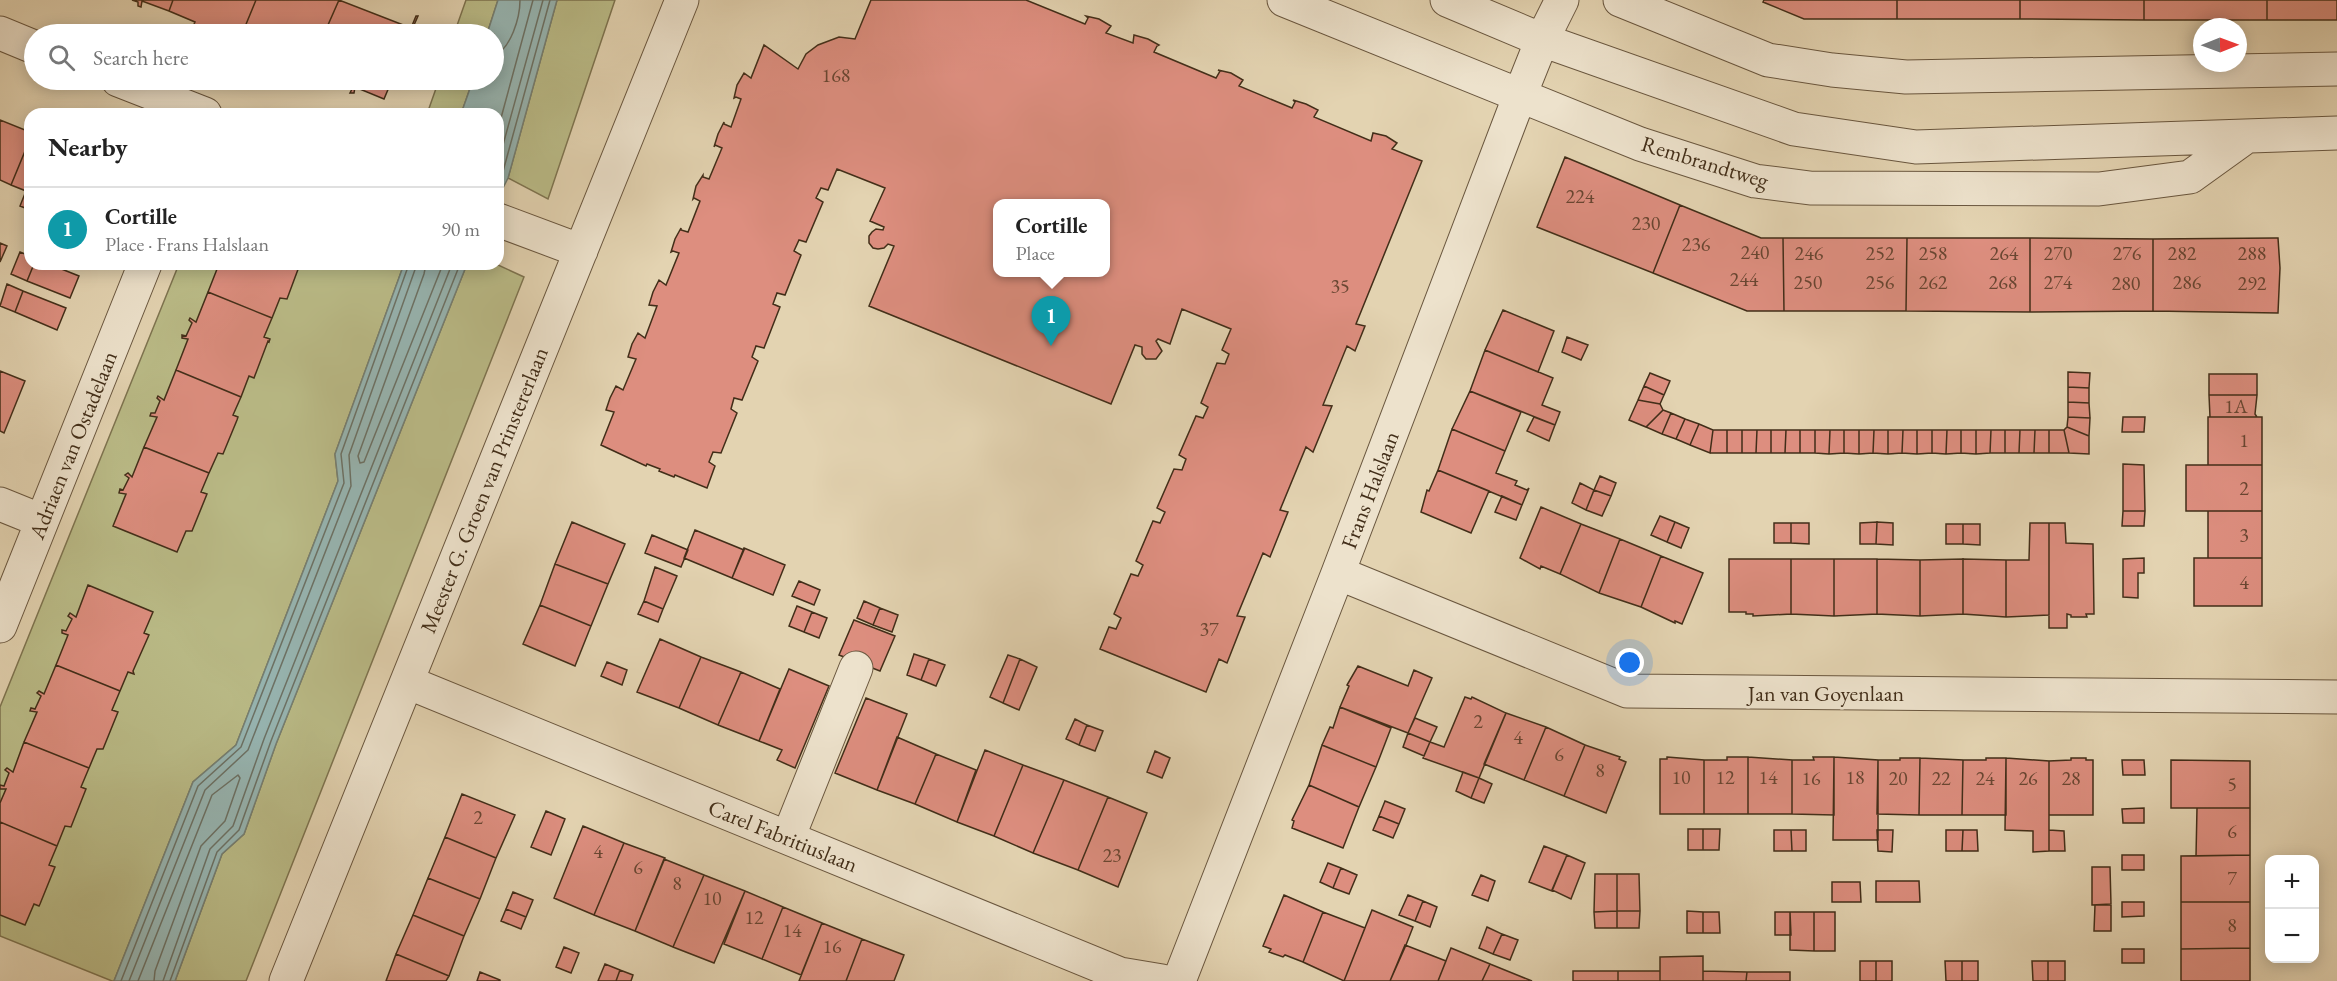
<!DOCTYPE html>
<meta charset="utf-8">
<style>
:root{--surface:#fff;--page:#f6f6f6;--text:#222;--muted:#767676;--line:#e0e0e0;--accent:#1a73e8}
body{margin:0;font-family:"EB Garamond",serif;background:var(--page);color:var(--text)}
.controls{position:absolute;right:18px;bottom:18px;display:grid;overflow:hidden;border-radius:12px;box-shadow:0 3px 15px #0003}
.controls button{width:54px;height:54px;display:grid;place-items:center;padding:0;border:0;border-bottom:2px solid var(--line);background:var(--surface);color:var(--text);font:30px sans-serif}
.compass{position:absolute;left:2193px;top:18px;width:54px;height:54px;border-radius:50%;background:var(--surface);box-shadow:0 3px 15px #0003;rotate:89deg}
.you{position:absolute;left:1630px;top:663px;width:21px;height:21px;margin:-15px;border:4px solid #fff;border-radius:50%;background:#1a73e8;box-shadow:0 0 0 9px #1a73e833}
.badge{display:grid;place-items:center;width:39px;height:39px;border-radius:50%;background:var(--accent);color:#fff;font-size:20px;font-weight:700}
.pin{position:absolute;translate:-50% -50px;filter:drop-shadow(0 2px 3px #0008)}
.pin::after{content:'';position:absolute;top:32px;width:21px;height:18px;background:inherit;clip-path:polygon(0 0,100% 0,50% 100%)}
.popup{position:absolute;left:993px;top:199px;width:117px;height:78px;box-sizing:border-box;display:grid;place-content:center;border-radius:12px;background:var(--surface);filter:drop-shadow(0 2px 4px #0005);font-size:20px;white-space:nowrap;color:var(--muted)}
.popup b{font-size:22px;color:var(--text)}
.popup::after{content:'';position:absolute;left:50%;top:100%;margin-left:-12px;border:12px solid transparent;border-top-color:var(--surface)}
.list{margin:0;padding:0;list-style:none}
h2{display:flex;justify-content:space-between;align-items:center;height:78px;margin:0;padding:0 24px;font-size:26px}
h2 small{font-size:20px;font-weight:400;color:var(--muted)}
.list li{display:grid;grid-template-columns:39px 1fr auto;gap:18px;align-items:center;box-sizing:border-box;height:84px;padding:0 24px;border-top:2px solid var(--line)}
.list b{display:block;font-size:22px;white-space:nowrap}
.list p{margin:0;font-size:20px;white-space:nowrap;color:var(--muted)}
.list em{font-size:20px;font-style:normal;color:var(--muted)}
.icon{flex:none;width:33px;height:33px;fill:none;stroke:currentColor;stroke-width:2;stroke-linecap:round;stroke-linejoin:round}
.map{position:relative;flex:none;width:2337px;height:981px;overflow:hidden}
.search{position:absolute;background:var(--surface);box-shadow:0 3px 15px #0003;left:24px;top:24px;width:480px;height:66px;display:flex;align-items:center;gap:15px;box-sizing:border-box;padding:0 21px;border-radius:33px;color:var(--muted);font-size:22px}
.panel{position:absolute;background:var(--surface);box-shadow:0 3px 15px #0003;left:24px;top:108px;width:480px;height:162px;border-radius:18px}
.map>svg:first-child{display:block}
.green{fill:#babb87;stroke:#7e7450;stroke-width:1.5}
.water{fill:#97b6b3;stroke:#758075;stroke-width:1.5}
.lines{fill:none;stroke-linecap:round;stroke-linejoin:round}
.shore{stroke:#6c7266;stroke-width:1.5}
.building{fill:#dd8e7f;stroke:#422e19;stroke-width:1.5;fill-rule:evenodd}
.minor-casing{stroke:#6a573f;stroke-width:35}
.minor{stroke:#ede2cc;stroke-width:33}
.labels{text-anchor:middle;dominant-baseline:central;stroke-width:5;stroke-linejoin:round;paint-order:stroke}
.number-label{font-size:20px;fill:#694632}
.street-label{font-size:22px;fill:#422e19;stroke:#ede2cc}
</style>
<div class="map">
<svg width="2337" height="981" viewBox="0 0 2337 981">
<rect width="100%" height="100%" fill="#e3d3b1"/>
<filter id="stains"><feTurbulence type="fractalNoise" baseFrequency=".00333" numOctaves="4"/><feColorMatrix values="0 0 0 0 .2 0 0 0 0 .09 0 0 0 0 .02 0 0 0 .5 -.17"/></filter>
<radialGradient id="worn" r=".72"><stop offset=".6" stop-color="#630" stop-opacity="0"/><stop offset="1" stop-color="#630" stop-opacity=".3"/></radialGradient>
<path class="green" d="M466,0h32l-11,34h-33z
M557,0h58l-67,199 -40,-21z
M439,80h34l-12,34h-34z
M179,264h225l-69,190 3,27 -102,264 -43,37 -79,199h-2l-112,-45v-229z
M467,264h29l28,13 -278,704h-71l47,-127 22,-20 32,-90z"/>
<path class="water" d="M498,0h59l-49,178 -10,20v-84h-37l12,-34h21v-46h-7z
M404,264h63l-191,480 -32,90 -22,20 -47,127h-61l79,-199 43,-37 102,-264 -3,-27z"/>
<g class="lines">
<path class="shore" d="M494,56c17,-8 26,-38 26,-56
M498,129l35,-129
M498,163l45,-163
M498,184l4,-9 48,-175
M426,264l-2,10 -66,182 2,7 4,-1 79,-198
M121,981l77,-195 43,-39 103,-264 -3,-29 68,-190
M129,981l76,-191 43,-40 103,-264 -2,-31 68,-191
M138,981l74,-186 26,-20 2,3 -15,43 -24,25 -46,125 -1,10
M163,981l47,-132 23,-23 31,-87 188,-475
M170,981l47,-129 22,-22 32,-89 189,-477"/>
</g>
<path class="building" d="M132,0h41l-4,11 -27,-10 -1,6 -3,-1v-4z
M173,0h83l-14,34h-16l-12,-5 -2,5h-3l1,-2 -14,-6 -1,4 -3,-1 3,-7 -26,-11z
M256,0h83l-15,34h-82z
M339,0l72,28 5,-12h2l-8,18h-86z
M871,0h155l59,24 3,-6 -2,-2 13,3 12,7 -5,7 27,10 1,-8 14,4 11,6 -2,1 -3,6 62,26 4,-7 -2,-1 13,3 12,7 -4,6 53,22 3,-6 -2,-2 13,4 12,6 -4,7 57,24 2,-8 13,3 11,7 -5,6 30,12 -66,163 9,2 -10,25 -8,-5 -24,59 9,1 -19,46 -7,-5 -26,63 8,2 -18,45 -7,-4 -26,63 8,1 -18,46 -8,-4 -13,33 -106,-43 9,-22 7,2 5,-11 -7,-4 17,-40 7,2 5,-11 -7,-4 17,-40 7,2 5,-11 -8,-4 17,-39 8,1 4,-11 -7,-4 17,-39 7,2 5,-11 -7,-4 16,-40 8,1 4,-10 -7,-4 9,-21 -49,-20 -12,35 -12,-5 -2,2 6,10 -6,8h-10l-4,-5v-7l-7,-2 -24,59 -242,-98 25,-60 -6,-2 -4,4 -6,1 -5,-1 -4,-5v-7l3,-4 4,-3 7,1 1,-3 -14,-6 15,-33 -48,-19 -9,21 -7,-2 -5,10 7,4 -17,40 -7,-2 -5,11 7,4 -16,40 -8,-2 -4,11 7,3 -16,41 -8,-2 -4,11 6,4 -16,39 -8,-2 -3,11 6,4 -16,40 -8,-1 -4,10 6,4 -8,22 -32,-13 -1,2 -15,-6 1,-2 -13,-5 -1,2 -45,-21 13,-33 -8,-2 4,-12 6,-12 7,4 13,-31 -8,-2 4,-13 6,-11 7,5 12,-32 -8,-1 4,-13 6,-12 7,5 13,-32 -6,-2 -2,1 4,-13 6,-11v2l7,2 12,-31 -6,-3 -1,1 3,-13 7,-11v2l6,2 13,-31 -7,-3 -1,2 4,-13 6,-12v2l7,3 10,-28 -5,-2 -2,1 3,-13 7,-12 7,5 13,-33 34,24 8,-15 12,-9 21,-8 16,2zM997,204h108v68h-108z
M1764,0h133v19h-93l-41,-17z
M1897,0h123v19h-123z
M2020,0h124v20l-124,-1z
M2144,0h123v20h-123z
M2267,0h70v20h-70z
M336,80h56l-8,19 -29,-12 -1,6h-4l2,-4 -13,-5 -3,4 -2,-2z
M0,120l30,12v7l-19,46 -11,-5z
M30,139v71l-10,-4 6,-15 -15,-6z
M1565,157l115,48 -27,68 -116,-46z
M1680,205l81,33h22l1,73h-37l-94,-38z
M1783,238h124l-1,73h-122z
M1907,238h123v74l-124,-1z
M2030,238l123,1v72l-123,1z
M2276,238h2l2,30 -2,45 -125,-2v-72z
M0,243l7,3 -7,16z
M20,252l10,4v8h4l-7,17 -16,-7z
M34,264h15l30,12 -9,22 -43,-17z
M219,264h81l-13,35 -7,-1 -8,20 -64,-26z
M7,284l16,7 -8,21 -15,-6z
M23,291l43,17 -9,22 -42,-18z
M208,292l64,26 -8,19 6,2 -1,3 -1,-1 -14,37 -5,-2 -8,21 -65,-27 12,-31 -6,-1v-3l4,1 6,-13 -3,-3 1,-2 6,4z
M1503,310l51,21 -16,41 -53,-22z
M1567,337l21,8 -7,15 -19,-8z
M1485,350l68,28 -11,27 18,7 -5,13 -85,-34z
M176,370l65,27 -8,18 5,2 -1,3 -14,34 -5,-1 -9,20 -65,-26 13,-30 -7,-1 1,-3h4l5,-12 -3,-3 1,-2 6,4z
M0,371l25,10 -21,52 -4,-2z
M2068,372l22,1 -1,15 -21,-1z
M1650,373l20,8 -6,14 -20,-9z
M2209,374h48v21h-48z
M1644,386l20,9 -4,9 -22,-4z
M2068,387l21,1v15l-21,-1z
M1470,391l51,21 -16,39 -53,-22z
M2209,395h48l-2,19 2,3h-47z
M1638,400l22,4 3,6 -17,17 -17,-7z
M2068,402l21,1 1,15 -22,-1z
M1663,410l8,3 -9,21 -16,-7z
M1671,413l14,6 -9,20 -14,-5z
M1534,417l21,8 -6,16 -22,-10z
M2068,417l22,1 -1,18 -22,-9z
M2123,417h22l-1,15h-22z
M2208,417h54v48h-54z
M1685,419l14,5 -9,21 -14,-6z
M1699,424l14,6 -3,23 -20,-8z
M2067,427l22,9v18l-20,-1 -5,-23z
M1452,429l53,22 -9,22 21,8 -2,4 12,5 2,-2 -7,17 -84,-35z
M1713,430h14v23h-17z
M1727,430h15v23h-15z
M1742,430h15l-1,23h-14z
M1757,430h14v23h-15z
M1771,430h15l-1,23h-14z
M1786,430h14v23h-15z
M1800,430h15v23h-15z
M1815,430h15l-1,24 -14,-1z
M1830,430h14v23l-15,1z
M1844,430h15v24l-15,-1z
M1859,430h15l-1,23 -14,1z
M1874,430h14v24l-15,-1z
M1888,430h15l-1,23 -14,1z
M1903,430h14v24l-15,-1z
M1917,430h15v23l-15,1z
M1932,430h15l-1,24 -14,-1z
M1947,430h14v23l-15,1z
M1961,430h15v24l-15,-1z
M1976,430h15l-1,23 -14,1z
M1991,430h14v23h-15z
M2005,430h15l-1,23h-14z
M2020,430h15l-1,23h-15z
M2035,430h14v23h-15z
M2049,430h15l5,23h-20z
M144,447l65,26 -8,19 6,2 -15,37h-6l-9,21 -64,-26 13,-32 -7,-1 1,-4 3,1 6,-12 -4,-3 3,-2 4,4z
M2123,464l21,1 1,46h-22z
M2186,465h76v46h-76z
M1438,470l51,21 -18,42 -50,-21 6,-22 2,1z
M1600,476l16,7 -5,13 -17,-6z
M1580,483l14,7 -8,20 -14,-7z
M1594,490l17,6 -9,20 -16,-6z
M1502,496l20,9 -6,15 -21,-8z
M1541,507l40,17 -21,50 -19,-8 -1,3 -20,-11z
M2123,511h22l-1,15h-22z
M2208,511h54v47h-54z
M1660,516l15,6 -8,20 -16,-7z
M572,522l53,22 -17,40 -53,-20z
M1675,522l14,6 -8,20 -14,-6z
M1877,522l16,1v22l-17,-1z
M1877,522l-1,22h-16v-21z
M1774,523h17v20h-17z
M1791,523h18v21l-18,-1z
M2030,523h19v92l-43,2v-57h23z
M2049,523h16l1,20 27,1 1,70h-8l1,3h-16v-2l-4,-1v14h-18z
M1581,524l39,15 -21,54 -39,-19z
M1946,524h17v20h-17z
M1963,524h17v21l-17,-1z
M695,530l49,20 -12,28 -48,-20z
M652,535l36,15 -7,17 -36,-14z
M1620,539l41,17 -20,51 -42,-14z
M744,548l41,17 -12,30 -41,-17z
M1661,556l42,17 -21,51 -7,-3v2l-34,-16z
M2144,558v15h-6v25l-15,-1v-38z
M2194,558h68v48h-68z
M1729,559h62v55l-38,2v-2h-7v-2h-17z
M1791,559h43v57l-43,-2z
M1834,559h43v55l-43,2z
M1877,559l43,1v56l-43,-2z
M1963,559l43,1v57l-43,-3z
M1963,559v55l-43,2v-56z
M555,564l53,20 -17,42 -51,-21z
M655,567l22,9 -14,33 -19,-8z
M799,581l21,9 -6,15 -22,-9z
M88,585l65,27 -9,21 5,2 -16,36 1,3 -6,-2 -8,19 -64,-26 12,-30 -6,-2v-3l4,1 6,-12 -4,-3 2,-3 6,4z
M644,601l19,8 -5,13 -20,-8z
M864,601l16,7 -7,17 -16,-7z
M540,605l51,21 -16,40 -52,-22z
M797,606l15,6 -8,20 -15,-6z
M880,608l18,7 -6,17 -19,-7z
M812,612l15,6 -8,20 -15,-6z
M854,620l41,16 -15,35 -41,-16z
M660,639l41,18 -22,51 -42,-16z
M914,654l15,5 -8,21 -14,-5z
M1008,655l12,4 -17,44 -13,-6z
M701,657l40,15 -23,53 -39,-17z
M929,659l16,6 -9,21 -15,-6z
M1020,659l17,8 -18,43 -16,-7z
M607,662l20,8 -5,15 -21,-9z
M56,665l64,26 -8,19 6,2 -15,37h-6l-8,19 -65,-26 13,-30 -7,-1 1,-3 4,1 6,-13 -4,-3 2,-2 5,3z
M1358,666l50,20 6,-16 18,8 -24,55 -68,-26 9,-21 -2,-1z
M789,669l40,17 -34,82 -18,-8 5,-10 -23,-9z
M741,672l39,17 -21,52 -41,-16z
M1465,697l6,2 1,-2 34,16 -27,65 -56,-20 7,-16 14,5z
M866,698l41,16 -30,76 -42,-17z
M1340,707l51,21 -15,39 -54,-22 8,-18 3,1z
M1506,713l40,14 -22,53 -40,-16z
M1415,718l22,9 -7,15 -22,-9z
M1075,719l12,6 -8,20 -13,-6z
M1087,725l16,6 -8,20 -16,-6z
M1546,727l39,18 -21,51 -40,-16z
M1408,733l22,9 -6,14 -21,-9z
M897,737l39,17 -21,50 -38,-14z
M24,742l65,26 -8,19 5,2 -15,38 -6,-1 -8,20 -57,-24v-19l6,-14h-6v-4l4,1 5,-13 -4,-3 2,-2 6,4z
M1322,745l54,22 -17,40 -50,-22z
M1585,745l35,12 -1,2 7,3 -20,51 -42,-17z
M985,750l38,15 -29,71 -37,-14z
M1155,751l15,7 -8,20 -15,-6z
M936,754l40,16 -19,52 -42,-18z
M1667,757l37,3v54h-44v-55h7z
M1727,757h21v57h-44v-54h23z
M1748,757l44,3v54h-44z
M1813,757h21v58l-42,-1v-54h22z
M1834,757l44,3v80h-45z
M1900,758h20l-1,57 -42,-1 1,-54h22z
M1920,758l43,2 -1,55h-43z
M1986,758h20v57h-44l1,-55h23z
M2006,758l43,3v90l-16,1v-21l-28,-1z
M2071,758h15v2h7v55h-44v-54l22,-1z
M2122,760h22l1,15h-22z
M2171,760l79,1v47h-79z
M1023,765l41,15 -31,73 -39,-17z
M1463,772l16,6 -8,20 -15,-7z
M1479,778l13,6 -8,19 -13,-5z
M1064,780l44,17 -30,73 -45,-17z
M1309,785l50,22 -16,41 -51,-20 2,-7 -2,-1z
M462,794l53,21 -19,43 -51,-21z
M1108,797l39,16 -29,74 -40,-17z
M1385,801l20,8 -6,15 -20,-8z
M2144,808v15h-21l-1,-14z
M2197,808h53v47l-54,1z
M546,811l19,8 -14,36 -20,-8z
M1379,816l20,8 -6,14 -20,-8z
M0,822l57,24 -8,19 6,2 -15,37 -1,2 -5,-2 -9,21 -25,-10z
M583,826l41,17 -30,72 -40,-17z
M1688,829h15v21h-15z
M1703,829h17l-1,21h-16z
M1774,830h17l1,21h-18z
M1791,830h15v21h-14z
M1877,830h16l-1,22 -14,-1z
M1946,830h17l-1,21h-16z
M1963,830h14l1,21h-16z
M2049,830l15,1 1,20h-16z
M445,837l51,21 -16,41 -52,-21z
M624,843l41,15 -30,73 -41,-16z
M1544,846l23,9 -15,36 -23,-9z
M1567,855l18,8 -14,36 -19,-9z
M2122,855h22v15h-22z
M2250,855v47h-69v-46z
M664,859l40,16 -31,72 -38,-16z
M1328,863l13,5 -8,20 -13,-6z
M2092,867h18l1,37 -19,1z
M1341,868l16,7 -8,19 -16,-6z
M1595,874h22v37l-23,1z
M1617,874h22l1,37h-23z
M704,875l41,16 -31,72 -41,-16z
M1481,875l14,6 -7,20 -16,-6z
M428,878l52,21 -16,37 -51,-21z
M1876,881h43l1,21h-44z
M1832,882h28l1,20h-29z
M745,891l38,16 -21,52 -38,-15z
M513,892l20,8 -7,17 -20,-8z
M1284,895l39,17 -20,50 -18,-7 -2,2 -14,-5 2,-3 -8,-3z
M1408,895l15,6 -8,20 -16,-6z
M1423,901l14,6 -7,20 -15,-6z
M2122,902h22v14l-22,1z
M2181,902h69v46l-69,1z
M2095,905h16v26h-17z
M783,907l39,16 -21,52 -39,-16z
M506,909l20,8 -5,12 -20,-8z
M1372,910l41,17 -7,18 -16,36h-46z
M1617,911v17h-22l-1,-16z
M1617,911h23l-1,17h-22z
M1687,911l16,1v21h-16z
M1323,912l42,16 -21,53 -41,-19z
M1703,912h16l1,21h-17z
M1775,912h15l1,23h-16z
M1790,912h24v39l-24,-1z
M1814,912h21v39h-21z
M413,915l51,21 -15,40 -53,-22z
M822,923l40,16 -16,42h-47z
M1487,927l15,7 -9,20 -14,-6z
M1502,934l16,6 -8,20 -17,-6z
M862,939l42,16 -10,26h-48z
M1405,945l41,16 -8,20h-48z
M564,947l15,6 -8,20 -15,-6z
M1451,948l39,16 -8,17h-44z
M2250,948v33h-69v-32z
M2122,949h22v14h-22z
M396,954l53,22 -3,5h-60z
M1703,956v25h-43v-24z
M1860,961h16v20h-16z
M1876,961h16v20h-16z
M1945,961h17v20h-16z
M1962,961h16v20h-16z
M2032,961h16v20h-15z
M2048,961h17v20h-17z
M605,964l15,6 -4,11h-18z
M1490,964l42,17h-50z
M620,970l13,5 -2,6h-15z
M1573,971h45v10h-45z
M1618,971h42v10h-42z
M1703,971l44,1 -1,9h-43z
M480,972l20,8v1h-23z
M1747,972h43v9h-44z"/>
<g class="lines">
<g class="minor-casing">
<path id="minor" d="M1284,0l356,144 115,37 55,7 289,1 91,-12 57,-41
M1447,0l95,40 252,89 122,18 421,-14
M1620,0l148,60 64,10 74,7 431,-8
M0,33l34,14
M118,80l87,34
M498,220l83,31
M0,504l42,17
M1338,573l289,118 710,6
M0,626l145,-362
M407,682l713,292 42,7
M788,838l68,-170
M286,981l396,-981
M1179,981l159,-408 182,-478 22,-55 20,-40"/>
</g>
<use href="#minor" class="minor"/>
</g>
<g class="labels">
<g class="number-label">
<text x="836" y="75">168</text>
<text x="1580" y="196">224</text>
<text x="1646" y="223">230</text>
<text x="1696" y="244">236</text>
<text x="1755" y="252">240</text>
<text x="1809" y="253">246</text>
<text x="1880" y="253">252</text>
<text x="1933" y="253">258</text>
<text x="2004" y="253">264</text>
<text x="2058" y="253">270</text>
<text x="2127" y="253">276</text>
<text x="2182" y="253">282</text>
<text x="2252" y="253">288</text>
<text x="1744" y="279">244</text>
<text x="1808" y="282">250</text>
<text x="1880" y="282">256</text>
<text x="1933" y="282">262</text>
<text x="2003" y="282">268</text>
<text x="2058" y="282">274</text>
<text x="2187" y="282">286</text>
<text x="2126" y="283">280</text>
<text x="2252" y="283">292</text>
<text x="1340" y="286">35</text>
<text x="2236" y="406">1A</text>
<text x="2244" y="440">1</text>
<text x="2244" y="488">2</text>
<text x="2244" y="535">3</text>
<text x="2244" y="582">4</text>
<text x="1209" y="629">37</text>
<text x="1478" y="721">2</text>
<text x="1518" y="737">4</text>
<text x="1559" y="754">6</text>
<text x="1600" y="770">8</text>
<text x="1681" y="777">10</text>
<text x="1725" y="777">12</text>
<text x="1768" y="777">14</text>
<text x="1855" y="777">18</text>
<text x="1811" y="778">16</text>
<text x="1898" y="778">20</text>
<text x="1941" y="778">22</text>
<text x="1985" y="778">24</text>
<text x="2028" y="778">26</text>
<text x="2071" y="778">28</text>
<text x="2232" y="784">5</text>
<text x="478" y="817">2</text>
<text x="2232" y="831">6</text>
<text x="598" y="851">4</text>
<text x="1112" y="855">23</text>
<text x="638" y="867">6</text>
<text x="2232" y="878">7</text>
<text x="677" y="883">8</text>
<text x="712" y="898">10</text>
<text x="754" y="917">12</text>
<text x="2232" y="925">8</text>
<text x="792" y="930">14</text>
<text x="832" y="946">16</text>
</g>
<g class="street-label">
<text transform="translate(1705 162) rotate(17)">Rembrandtweg</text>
<text transform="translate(73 445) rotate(-68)">Adriaen van Ostadelaan</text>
<text transform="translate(484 490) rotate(-68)">Meester G. Groen van Prinstererlaan</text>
<text transform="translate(1370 490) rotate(-69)">Frans Halslaan</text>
<text x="1826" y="693">Jan van Goyenlaan</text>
<text transform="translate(783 836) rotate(22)">Carel Fabritiuslaan</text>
</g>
</g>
<rect width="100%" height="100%" filter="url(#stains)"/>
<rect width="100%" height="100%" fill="url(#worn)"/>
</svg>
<div class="controls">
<button>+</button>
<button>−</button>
</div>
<svg class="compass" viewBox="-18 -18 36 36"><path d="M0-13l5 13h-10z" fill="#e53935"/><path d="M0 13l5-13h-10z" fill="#767676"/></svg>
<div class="you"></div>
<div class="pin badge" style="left:1051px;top:346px;background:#0f9aa8">1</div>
<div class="popup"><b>Cortille</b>Place</div>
<div class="search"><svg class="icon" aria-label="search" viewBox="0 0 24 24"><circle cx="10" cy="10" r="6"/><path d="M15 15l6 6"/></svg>Search here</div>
<section class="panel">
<h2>Nearby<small></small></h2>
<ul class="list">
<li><span class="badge" style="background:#0f9aa8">1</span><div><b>Cortille</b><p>Place · Frans Halslaan</p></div><em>90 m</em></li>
</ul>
</section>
</div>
